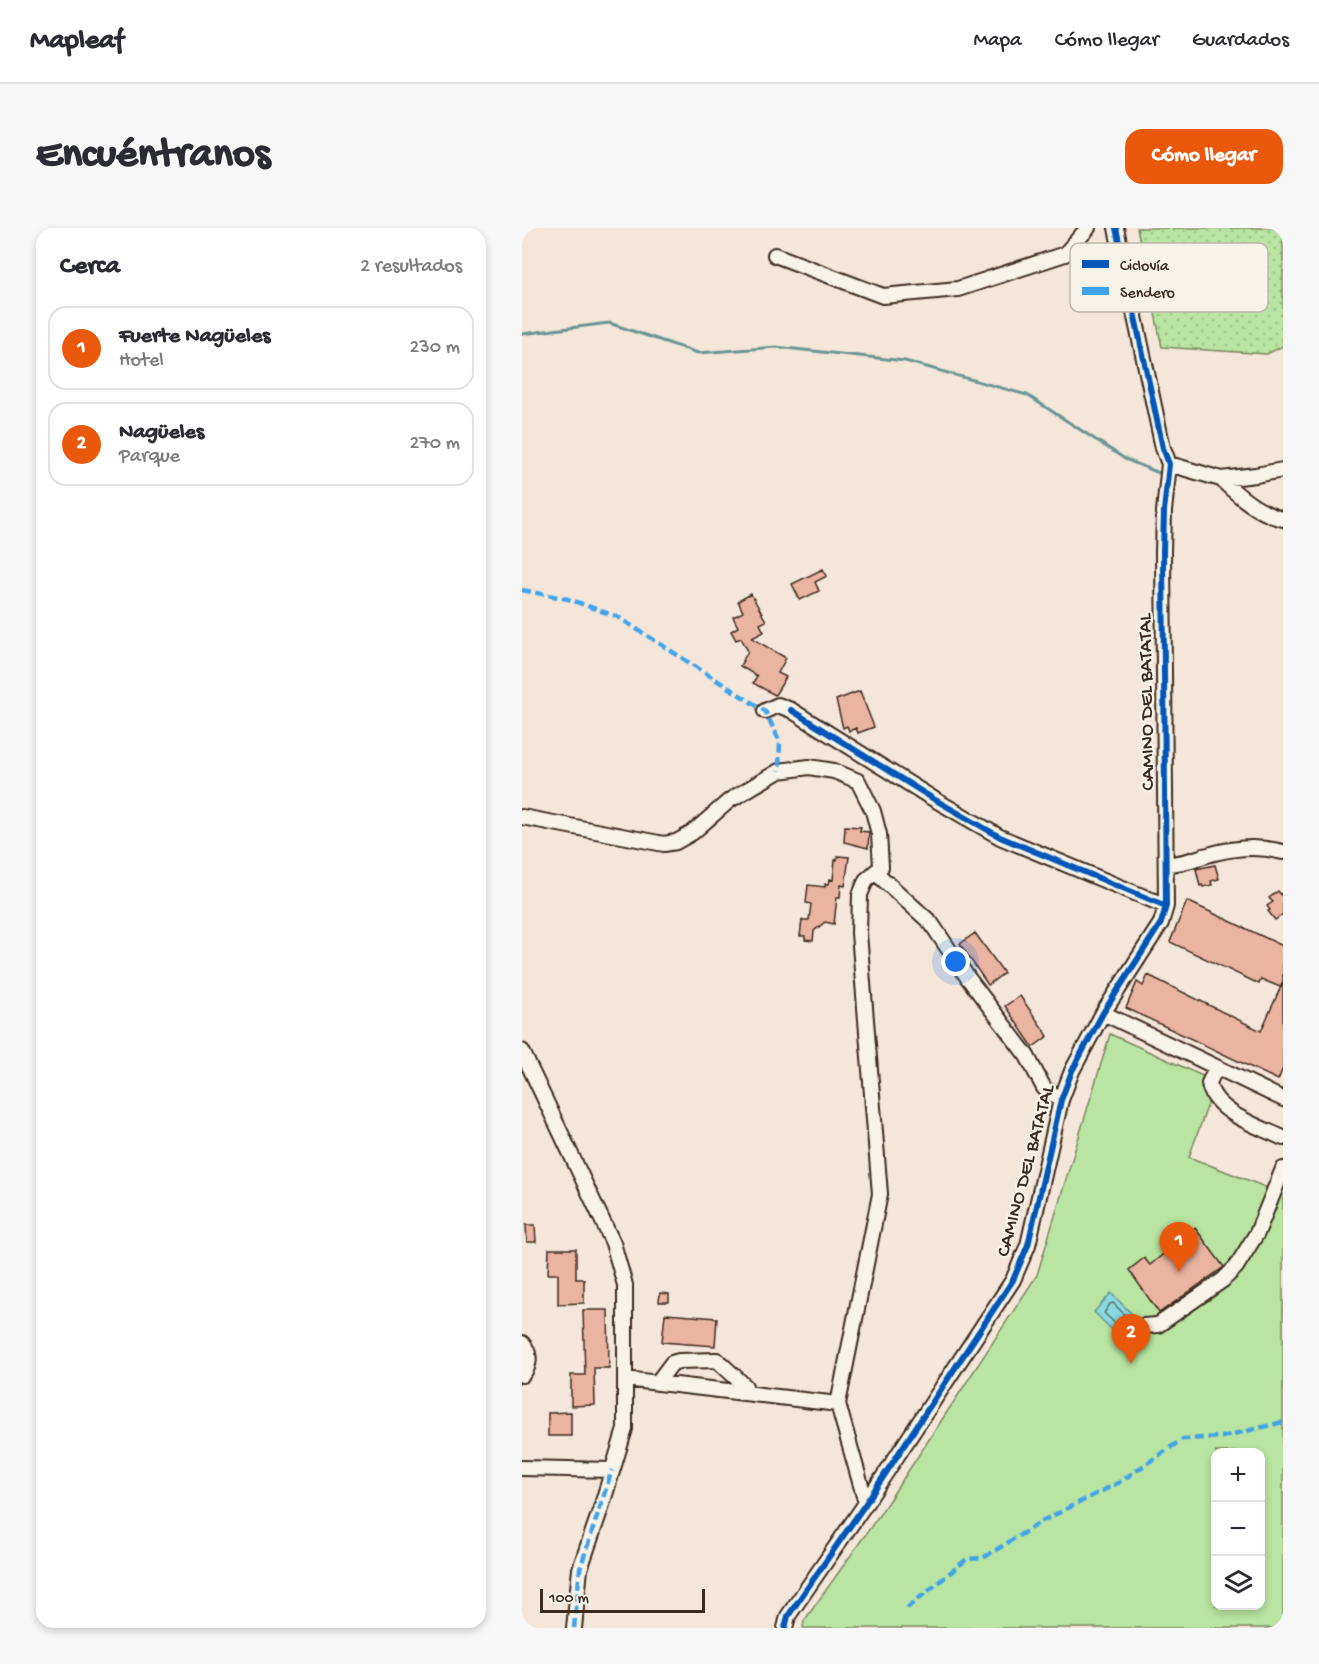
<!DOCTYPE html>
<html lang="es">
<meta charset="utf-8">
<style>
:root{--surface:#fff;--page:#f7f7f7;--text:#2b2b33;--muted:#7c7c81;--line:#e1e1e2;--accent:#ea580c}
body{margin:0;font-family:"Gochi Hand",sans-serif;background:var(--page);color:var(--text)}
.controls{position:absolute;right:18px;bottom:18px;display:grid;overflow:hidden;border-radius:12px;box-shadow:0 3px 9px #0003}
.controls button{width:54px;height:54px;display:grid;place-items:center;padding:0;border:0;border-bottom:2px solid var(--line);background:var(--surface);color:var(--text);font:30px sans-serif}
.scale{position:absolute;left:18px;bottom:15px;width:165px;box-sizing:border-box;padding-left:6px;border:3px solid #3b2a1e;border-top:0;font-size:16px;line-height:21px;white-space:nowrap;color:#3b2a1e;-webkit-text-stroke:4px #f7f3e8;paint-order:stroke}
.you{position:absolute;left:434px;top:734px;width:21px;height:21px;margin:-15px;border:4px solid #fff;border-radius:50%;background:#1a73e8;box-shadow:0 0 0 9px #1a73e833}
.badge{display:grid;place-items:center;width:39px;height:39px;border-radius:50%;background:var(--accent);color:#fff;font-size:20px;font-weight:700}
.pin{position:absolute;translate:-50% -50px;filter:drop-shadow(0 2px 3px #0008)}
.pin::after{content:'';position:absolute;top:32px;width:21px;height:18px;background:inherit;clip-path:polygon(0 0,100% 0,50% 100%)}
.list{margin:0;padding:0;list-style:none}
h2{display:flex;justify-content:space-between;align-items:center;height:78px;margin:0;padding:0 24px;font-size:26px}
h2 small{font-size:20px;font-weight:400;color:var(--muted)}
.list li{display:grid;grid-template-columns:39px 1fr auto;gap:18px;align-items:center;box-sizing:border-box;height:84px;margin:0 12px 12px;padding:0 12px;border:2px solid var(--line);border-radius:18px}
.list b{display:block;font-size:22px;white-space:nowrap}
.list p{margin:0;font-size:20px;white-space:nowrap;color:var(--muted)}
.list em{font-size:20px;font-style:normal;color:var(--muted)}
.icon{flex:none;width:33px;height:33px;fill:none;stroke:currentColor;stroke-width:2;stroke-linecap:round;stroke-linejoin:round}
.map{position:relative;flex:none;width:761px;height:1400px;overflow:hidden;border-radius:18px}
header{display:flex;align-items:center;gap:36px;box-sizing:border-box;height:84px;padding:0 30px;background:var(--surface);border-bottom:2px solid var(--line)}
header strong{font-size:28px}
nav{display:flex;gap:33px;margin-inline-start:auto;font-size:21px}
.intro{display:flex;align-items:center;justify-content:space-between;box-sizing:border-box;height:144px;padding:0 36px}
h1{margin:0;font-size:42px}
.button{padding:15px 27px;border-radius:18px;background:var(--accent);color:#fff;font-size:21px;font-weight:700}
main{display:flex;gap:36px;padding:0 36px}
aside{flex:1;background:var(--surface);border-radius:18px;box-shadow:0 3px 9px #0003}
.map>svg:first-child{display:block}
.grass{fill:url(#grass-dots);stroke:#7a8760;stroke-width:1.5}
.park{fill:#b9e4a1;stroke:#7a8760;stroke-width:1.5;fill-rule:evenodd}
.water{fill:#89dae2;stroke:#6a9494;stroke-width:1.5}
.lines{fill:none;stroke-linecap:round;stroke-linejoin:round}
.shore{stroke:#5a706c;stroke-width:1.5}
.stream{stroke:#6a9494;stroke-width:3}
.building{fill:#ebb3a2;stroke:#3b2a1e;stroke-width:1.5}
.minor-casing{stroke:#3b2a1e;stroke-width:18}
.minor{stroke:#f7f3e8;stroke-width:14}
.quiet{stroke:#3fa3ea;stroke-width:4.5;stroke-dasharray:9 4.5;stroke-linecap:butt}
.cycleway-casing{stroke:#f7f3e8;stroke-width:10}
.cycleway{stroke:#0057b8;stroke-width:6}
.labels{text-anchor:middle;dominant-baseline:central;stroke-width:4.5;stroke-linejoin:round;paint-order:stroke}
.street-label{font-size:20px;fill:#3b2a1e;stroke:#f7f3e8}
.key{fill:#f7f3e8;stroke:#bfb7ab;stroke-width:1.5}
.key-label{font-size:16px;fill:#3b2a1e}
</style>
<header>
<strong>Mapleaf</strong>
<nav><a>Mapa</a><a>Cómo llegar</a><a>Guardados</a></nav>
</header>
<div class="intro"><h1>Encuéntranos</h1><a class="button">Cómo llegar</a></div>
<main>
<aside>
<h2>Cerca<small>2 resultados</small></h2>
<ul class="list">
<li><span class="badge">1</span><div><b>Fuerte Nagüeles</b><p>Hotel</p></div><em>230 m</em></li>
<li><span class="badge">2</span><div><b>Nagüeles</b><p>Parque</p></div><em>270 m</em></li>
</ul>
</aside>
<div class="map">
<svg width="761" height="1400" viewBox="0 0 761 1400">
<defs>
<pattern id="grass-dots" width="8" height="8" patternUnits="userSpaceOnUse" patternTransform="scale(1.5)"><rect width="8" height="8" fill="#b9e4a1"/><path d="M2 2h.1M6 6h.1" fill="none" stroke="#a0c48a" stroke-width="1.8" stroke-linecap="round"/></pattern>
</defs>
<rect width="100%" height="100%" fill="#f5e6da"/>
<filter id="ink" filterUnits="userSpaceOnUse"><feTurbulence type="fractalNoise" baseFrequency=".0167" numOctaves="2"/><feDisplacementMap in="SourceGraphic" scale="12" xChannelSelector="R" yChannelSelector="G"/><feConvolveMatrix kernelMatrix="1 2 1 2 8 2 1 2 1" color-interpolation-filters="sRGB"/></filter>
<g filter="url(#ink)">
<path class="grass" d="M615,0h146v118l-16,8 -105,-7z"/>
<path class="park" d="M588,806l106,48 -27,75 94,37v434h-480l1,-7 76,-107 157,-239zM694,1224h44v154h-44z"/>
<path class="water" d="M589,1065l25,25 -17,19 -25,-25z"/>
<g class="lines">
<path class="shore" d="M591,1075l14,14 -8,10 -15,-14 6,-9z"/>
<path class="stream" d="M0,106l87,-11 89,30 78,-6 129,14 122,34 98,64 39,16"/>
</g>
<path class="building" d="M301,341l4,7 -12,6 4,9 -19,9 -8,-16z
M229,366l15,27 -6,3 4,8 -12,6 34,20 -8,15 8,4 -11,18 -22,-12 4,-7 -17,-10 8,-15 -7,-13 -5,2 -5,-9 7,-4 -5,-10 10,-5 -5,-11z
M338,463l14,36 -16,6 -2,-5 -7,3 -2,-5 -4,2 -7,-28z
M323,598l16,1 -1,4 9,1 -1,16 -24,-6z
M316,628l11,1 -4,29 -4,-1 -1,12h-3l-3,27 -9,-2 -11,9 -1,10 -8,-1v-4h-5l2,-16h7l2,-16 -5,-1 2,-18 17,2v-3h4l1,-5 3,1 2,-20h2z
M693,637l4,14 -8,2 1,4 -9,2 -1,-2 -2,1 -4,-17z
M756,663l5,6v17l-8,6 -7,-9 2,-1 -3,-4 6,-4 -4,-4z
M665,673l96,45v35l-3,6 -19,-8 -2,5 -89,-42z
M453,705l29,40 -16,12 -28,-41z
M626,747l113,56 22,-49v86l-5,12 -152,-72 11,-26 6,4z
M498,768l28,40 -15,11 -28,-41z
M4,997h9l1,17h-9z
M673,1000l29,39 -65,46 -30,-43 15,-12 6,7z
M27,1021h27v30h8v24l-26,1v-30h-10z
M138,1065l9,1v8h-10z
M61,1082h25l1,58h-15l1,37 -24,1v-31h14z
M143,1086l52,4 -2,28 -53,-4z
M49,1184v24h-23v-23z"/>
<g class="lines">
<g class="minor-casing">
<path id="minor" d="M253,27l108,41 75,-7 107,-35 23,-26
M647,236l52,15 35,-4 27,-5
M699,251c17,17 38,35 62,40
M243,483l13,-6 13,5 141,88 68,39 166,69
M0,589l142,27 12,-2 16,-9 38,-33 49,-29 30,-4 25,4 24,10 15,30 6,23 2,33 -15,13 -6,15 -1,38 21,261 -42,210 28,99
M645,636c14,0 24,-4 37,-8 27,-8 51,-11 79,-4
M353,644l56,51 37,55 59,78 17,32 17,12
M581,785l180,86
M0,823l91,192 12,42v144l-24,79 -21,61 -6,59
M694,839l-7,16c4,29 51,44 74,55
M612,1103l9,-5 15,-1 65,-45 13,-13 21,-34 26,-64
M0,1115c9,10 9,22 0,32
M103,1151l213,25
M135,1155l15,-20 7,-2 38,-1 28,26 1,7
M0,1240l90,2
M263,1400l3,-12 78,-113 147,-223 15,-35 33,-145 11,-29 31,-58 58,-90 5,-17 -3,-353 1,-42 5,-47 -6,-16 -47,-220"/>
</g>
<use href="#minor" class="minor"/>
<path class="quiet" d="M0,362l46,9 50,18 147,94 15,31 -1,29
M385,1380l60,-49 16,-1 61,-38 74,-37 65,-44 39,-2 61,-15
M52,1400l6,-59 32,-99"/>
<g class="cycleway-casing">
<path id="cycleway" d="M269,482l141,88 68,39 166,69
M263,1400l3,-12 78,-113 147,-223 15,-35 33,-145 11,-29 31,-58 58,-90 5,-17 -3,-353 1,-42 5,-47 -6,-16 -47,-220"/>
</g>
<use href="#cycleway" class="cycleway"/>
</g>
</g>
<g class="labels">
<g class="street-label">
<text transform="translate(626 474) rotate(-91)">CAMINO DEL BATATAL</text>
<text transform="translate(505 943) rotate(-75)">CAMINO DEL BATATAL</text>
</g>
</g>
<rect x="548" y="15" width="198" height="69" rx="9" class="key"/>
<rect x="560" y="32" width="27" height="8" fill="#0057b8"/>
<rect x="560" y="59" width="27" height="8" fill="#3fa3ea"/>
<g class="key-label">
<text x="598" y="42">Ciclovía</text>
<text x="598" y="69">Sendero</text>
</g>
</svg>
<div class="controls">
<button>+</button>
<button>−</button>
<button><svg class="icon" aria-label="layers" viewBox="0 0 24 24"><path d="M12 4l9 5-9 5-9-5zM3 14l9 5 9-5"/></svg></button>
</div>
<div class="scale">100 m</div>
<div class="you"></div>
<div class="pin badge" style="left:657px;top:1044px">1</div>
<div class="pin badge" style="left:609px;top:1136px">2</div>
</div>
</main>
